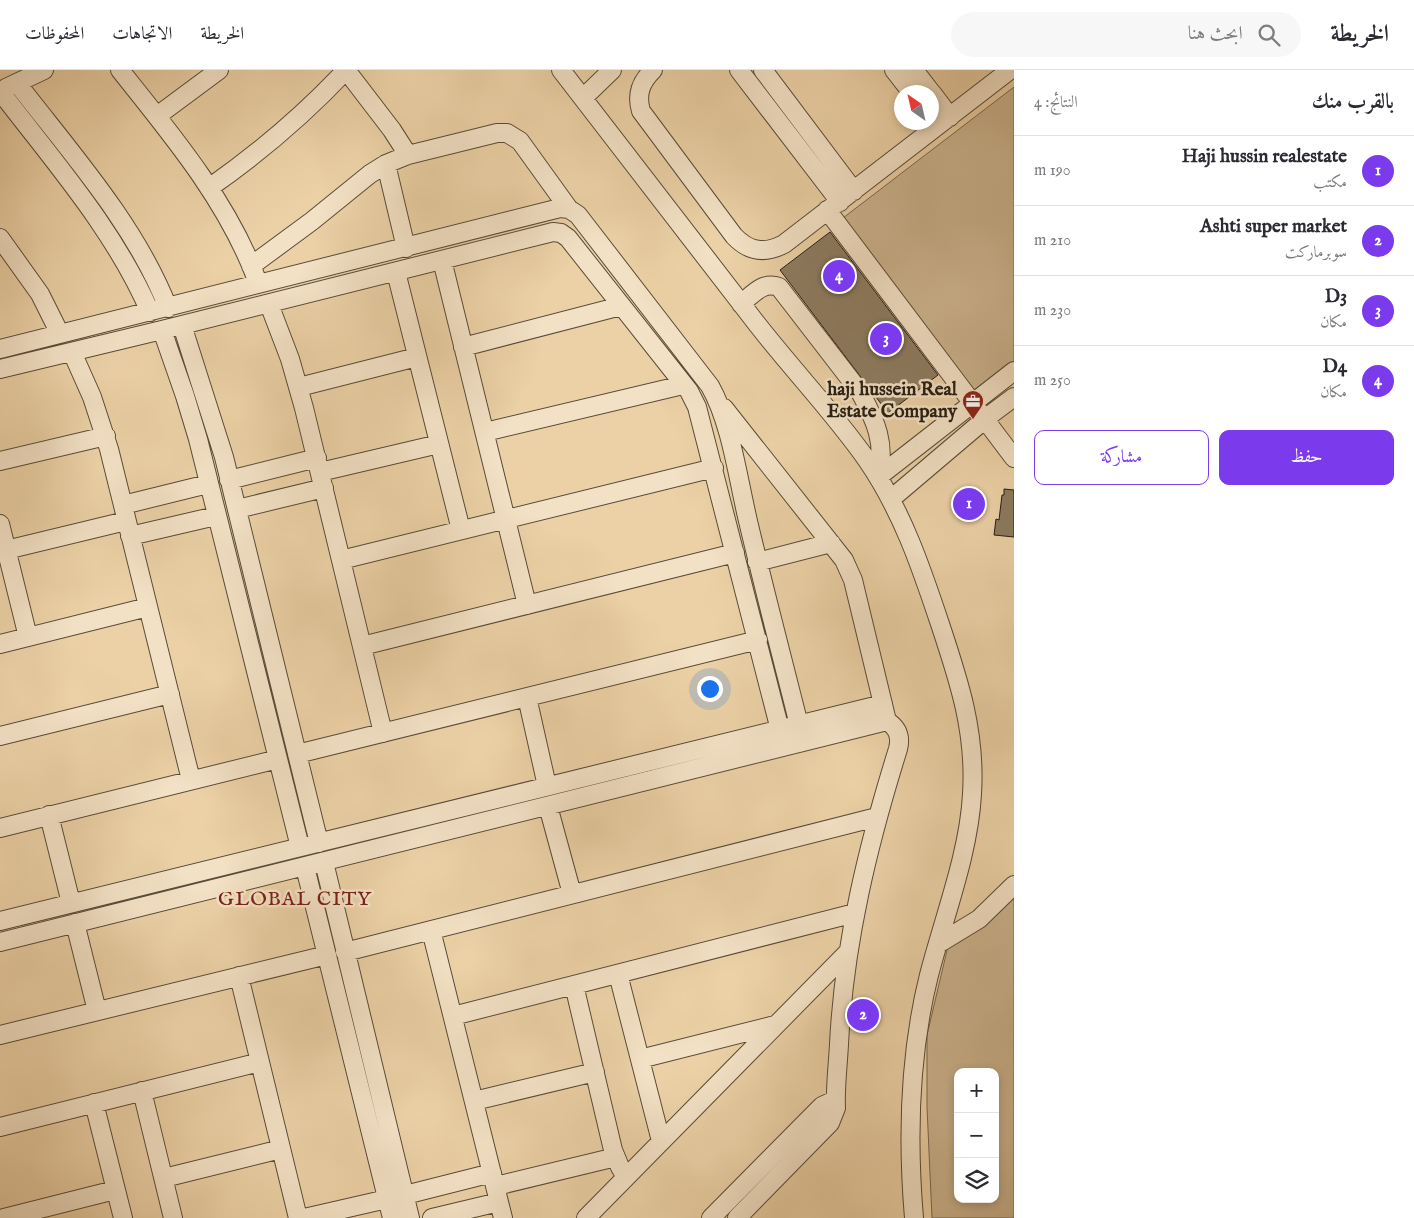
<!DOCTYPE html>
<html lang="ar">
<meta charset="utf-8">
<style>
:root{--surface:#fff;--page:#f7f7f7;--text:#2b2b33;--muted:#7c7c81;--line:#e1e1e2;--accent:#7c3aed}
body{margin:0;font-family:"IM FELL English",Amiri,serif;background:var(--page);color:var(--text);direction:rtl}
.controls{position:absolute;right:15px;bottom:15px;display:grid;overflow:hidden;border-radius:10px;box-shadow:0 2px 8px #0003}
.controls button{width:45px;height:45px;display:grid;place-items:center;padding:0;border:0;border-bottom:1px solid var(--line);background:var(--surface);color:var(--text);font:25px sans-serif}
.compass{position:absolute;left:894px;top:15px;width:45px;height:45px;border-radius:50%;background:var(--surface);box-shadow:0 2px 8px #0003;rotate:326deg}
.you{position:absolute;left:709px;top:618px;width:18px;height:18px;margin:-12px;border:4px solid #fff;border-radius:50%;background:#1a73e8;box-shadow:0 0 0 8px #1a73e833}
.badge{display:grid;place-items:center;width:32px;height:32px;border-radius:50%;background:var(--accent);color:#fff;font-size:16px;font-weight:700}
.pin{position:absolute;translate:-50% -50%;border:2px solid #fff;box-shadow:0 1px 5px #0006}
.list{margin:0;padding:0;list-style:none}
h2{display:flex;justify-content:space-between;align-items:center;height:65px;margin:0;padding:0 20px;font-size:21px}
h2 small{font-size:16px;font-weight:400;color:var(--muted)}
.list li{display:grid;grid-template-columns:32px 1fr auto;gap:15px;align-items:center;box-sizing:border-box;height:70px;padding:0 20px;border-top:1px solid var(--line)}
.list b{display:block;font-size:19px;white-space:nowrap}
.list p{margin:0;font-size:16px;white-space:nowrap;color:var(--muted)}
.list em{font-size:16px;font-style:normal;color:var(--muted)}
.actions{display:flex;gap:10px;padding:15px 20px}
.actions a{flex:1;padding:11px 0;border:1px solid var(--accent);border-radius:10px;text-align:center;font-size:18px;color:var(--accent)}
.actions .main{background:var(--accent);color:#fff}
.icon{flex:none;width:28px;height:28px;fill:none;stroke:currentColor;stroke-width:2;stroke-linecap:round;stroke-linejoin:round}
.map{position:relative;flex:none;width:1014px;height:1148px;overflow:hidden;direction:ltr}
header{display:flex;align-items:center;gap:30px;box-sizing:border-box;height:70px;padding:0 25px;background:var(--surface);border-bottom:1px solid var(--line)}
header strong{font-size:24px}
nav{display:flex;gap:28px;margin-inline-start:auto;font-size:18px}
.search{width:350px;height:45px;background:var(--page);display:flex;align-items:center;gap:12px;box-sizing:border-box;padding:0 18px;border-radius:28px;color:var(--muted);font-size:19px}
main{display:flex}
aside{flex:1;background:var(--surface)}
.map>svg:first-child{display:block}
.green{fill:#cbb38d;stroke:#796850;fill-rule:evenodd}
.building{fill:#8d7b60;stroke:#271e14}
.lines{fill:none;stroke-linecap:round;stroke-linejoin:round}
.minor-casing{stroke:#584b38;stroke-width:20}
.minor{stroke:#f3e1c5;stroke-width:18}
.labels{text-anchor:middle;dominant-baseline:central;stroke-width:5;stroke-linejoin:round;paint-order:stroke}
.poi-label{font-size:19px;font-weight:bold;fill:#271e14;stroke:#f3e1c5;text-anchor:end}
.neighbourhood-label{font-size:20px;letter-spacing:1px;fill:#7a1f14;stroke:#f3e1c5}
</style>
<header>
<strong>الخريطة</strong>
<div class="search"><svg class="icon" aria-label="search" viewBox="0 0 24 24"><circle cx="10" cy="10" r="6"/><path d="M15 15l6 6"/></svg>ابحث هنا</div>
<nav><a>الخريطة</a><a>الاتجاهات</a><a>المحفوظات</a></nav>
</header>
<main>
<aside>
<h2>بالقرب منك<small>النتائج: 4</small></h2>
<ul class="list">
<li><span class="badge">1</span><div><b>Haji hussin realestate</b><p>مكتب</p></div><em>190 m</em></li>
<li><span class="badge">2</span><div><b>Ashti super market</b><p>سوبرماركت</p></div><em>210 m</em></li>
<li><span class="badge">3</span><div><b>D3</b><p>مكان</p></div><em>230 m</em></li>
<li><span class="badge">4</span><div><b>D4</b><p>مكان</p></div><em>250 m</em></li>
</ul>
<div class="actions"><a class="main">حفظ</a><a>مشاركة</a></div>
</aside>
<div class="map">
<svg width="1014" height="1148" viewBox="0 0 1014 1148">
<rect width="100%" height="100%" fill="#ecd1a6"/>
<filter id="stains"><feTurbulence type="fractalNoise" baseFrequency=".004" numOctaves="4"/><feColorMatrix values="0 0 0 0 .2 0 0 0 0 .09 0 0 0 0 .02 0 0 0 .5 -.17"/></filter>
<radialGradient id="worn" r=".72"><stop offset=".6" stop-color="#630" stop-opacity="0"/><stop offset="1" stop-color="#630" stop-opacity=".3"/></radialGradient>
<path class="green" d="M1014,17v283l-42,32 -129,-184z
M1014,814v334h-82l-5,-111v-72l21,-89zM958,1002h37v127h-37z"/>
<path class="building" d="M830,162l108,143 -50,38 -108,-143z
M1004,419l10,1v47l-20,-2 2,-16 3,1 3,-25h2z"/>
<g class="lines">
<g class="minor-casing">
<path id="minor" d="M120,0c51,64 105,128 135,205
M346,0l46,60 16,25
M561,0c63,81 126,163 189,245 37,49 82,95 117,145 35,51 54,107 73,164 19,57 36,108 32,170 -3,59 -28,123 -43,181 -20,80 -22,161 -15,243
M653,0c-12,12 -17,24 -12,41l93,125c15,16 31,18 50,8l226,-174
M739,0l101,132
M763,0l91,121
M894,0l17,22
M914,0l17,22
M17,13c53,69 119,142 151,225
M6,18l38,-18
M0,21c54,71 114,138 150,221
M932,23l18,24
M583,28l29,-28
M157,46l62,-46
M386,94l20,84
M209,118c50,-35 95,-73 137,-118
M827,140l187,248
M0,168l40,56 20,40
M442,190l85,345
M251,196l61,-45 58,-47 16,-10 22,-9 89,-22h10l13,8 49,68
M396,202l65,258
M269,234l21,55 14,49 79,325
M741,234c12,-10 22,-23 38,-17l81,105c16,29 26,52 18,85
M182,255l42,132 95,386
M162,260l23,66 13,43 102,408
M463,277l158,-41
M0,279l560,-141 9,1 9,6 132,171c21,37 28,93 38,135 16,68 34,136 51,204
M72,282l20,45 17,52 82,331
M0,299l162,-39 391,-98 8,1 7,5 121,153 8,16 83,323
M299,317l118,-30
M724,338l120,152 9,20 34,141c11,7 14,16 11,28 -30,96 -54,194 -59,295 -1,21 -4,43 -3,64l-6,15 -93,95
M485,362l198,-47
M0,391l106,-25
M320,402l119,-28
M878,407l136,-106
M229,410l88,-22
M891,429l99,-84 24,-18
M123,435l85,-21
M237,439l87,-21
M0,454l28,113
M130,466l86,-20
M6,480l120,-29
M341,490l373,-92
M757,492l74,-19
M0,574l148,-37
M362,576l373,-93
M527,627l20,89
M0,666l170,-42
M297,684l461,-114
M548,736l24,88
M49,745l22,88
M0,758l278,-69
M324,792l86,356
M305,797l87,351
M0,851l883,-217
M75,853l22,88
M431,860l72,288
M0,872l887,-221
M938,874l41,-25 35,-34
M345,882l532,-135
M618,904l43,167
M239,906l59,242
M574,915l39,165 7,17 6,10
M453,946l402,-103
M0,965l327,-80
M640,989l135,-34
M142,1021l31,127
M474,1031l121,-29
M94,1033l29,115
M0,1057l260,-65
M164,1108l117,-29
M496,1116l120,-29
M405,1125l87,-22
M4,1148l111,-28
M304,1148l83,-19
M432,1148l67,-16
M586,1148l262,-266
M711,1148l106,-107 5,-5 13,-6"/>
</g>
<use href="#minor" class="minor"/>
</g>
<defs>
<g id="office-pin" transform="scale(1.125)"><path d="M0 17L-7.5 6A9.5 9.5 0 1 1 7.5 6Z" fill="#8f2418" stroke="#f3e1c5"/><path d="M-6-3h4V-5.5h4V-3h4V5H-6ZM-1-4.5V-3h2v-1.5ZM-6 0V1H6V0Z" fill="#fff"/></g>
</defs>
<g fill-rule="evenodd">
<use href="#office-pin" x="973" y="331"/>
</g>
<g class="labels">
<g class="poi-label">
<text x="957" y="320">haji hussein Real<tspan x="957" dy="22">Estate Company</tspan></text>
</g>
<g class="neighbourhood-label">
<text x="295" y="829">GLOBAL CITY</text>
</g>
</g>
<rect width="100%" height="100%" filter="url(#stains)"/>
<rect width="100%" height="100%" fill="url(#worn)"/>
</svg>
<div class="controls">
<button>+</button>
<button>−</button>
<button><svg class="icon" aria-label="layers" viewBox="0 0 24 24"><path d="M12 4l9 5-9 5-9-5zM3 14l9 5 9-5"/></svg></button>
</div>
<svg class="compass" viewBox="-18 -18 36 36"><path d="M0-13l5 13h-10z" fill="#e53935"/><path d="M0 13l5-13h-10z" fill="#7c7c81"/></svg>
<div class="you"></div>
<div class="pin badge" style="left:969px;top:434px">1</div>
<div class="pin badge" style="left:863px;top:945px">2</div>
<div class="pin badge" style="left:886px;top:269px">3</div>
<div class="pin badge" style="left:839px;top:206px">4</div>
</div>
</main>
